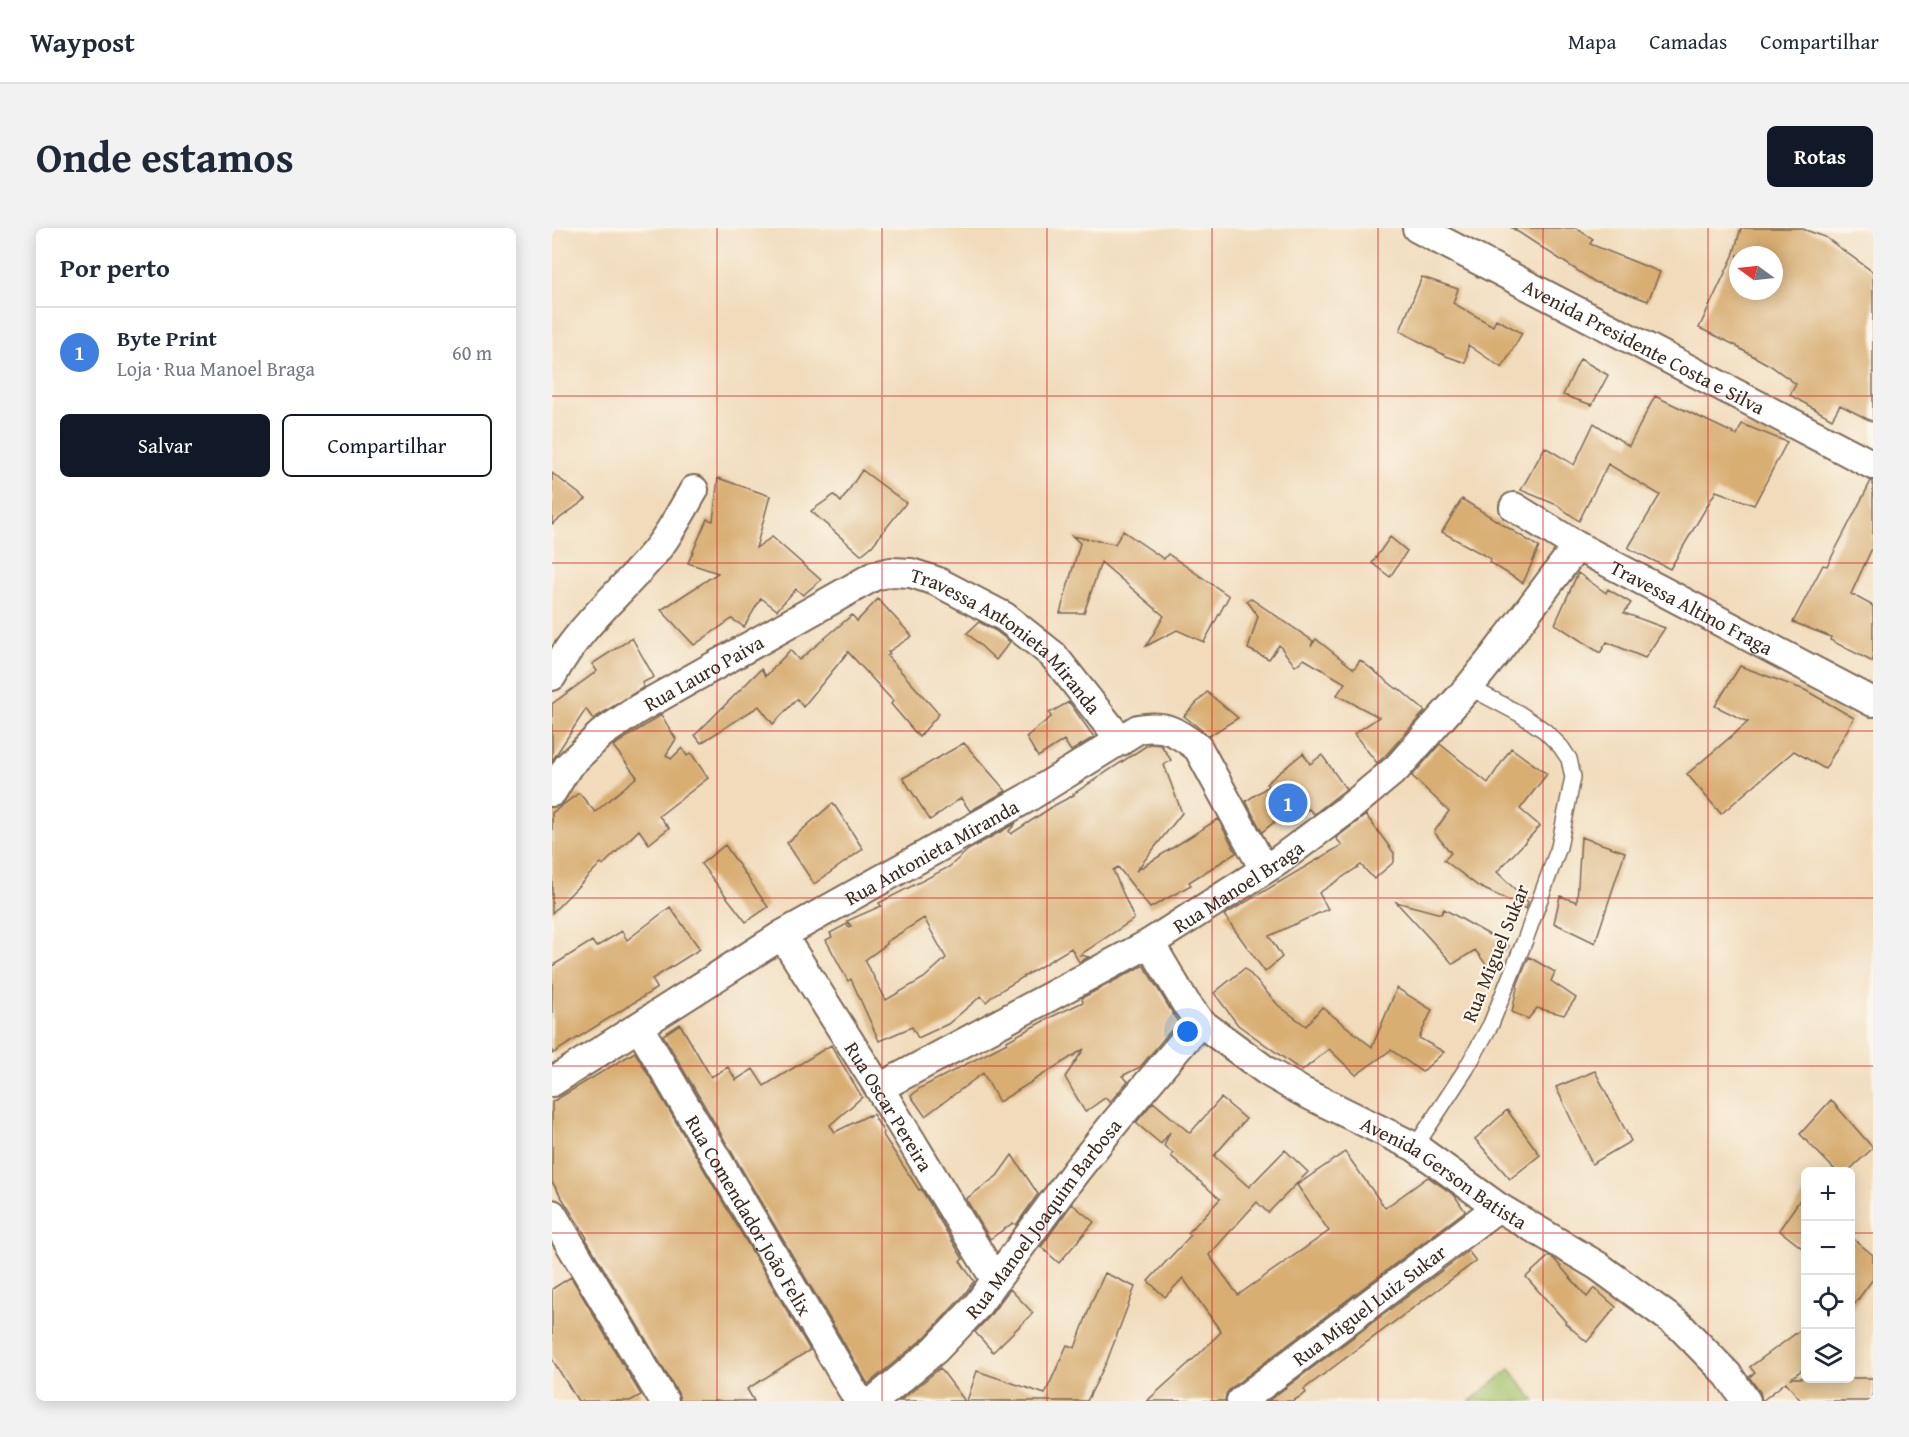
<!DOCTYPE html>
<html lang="pt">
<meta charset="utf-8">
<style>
:root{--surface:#fff;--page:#f2f2f3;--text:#1f2937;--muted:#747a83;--line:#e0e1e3;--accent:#111827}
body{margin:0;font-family:"Gentium Book Plus",serif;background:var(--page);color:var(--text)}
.controls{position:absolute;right:18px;bottom:18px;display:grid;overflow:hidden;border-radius:9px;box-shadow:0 3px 15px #0003}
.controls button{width:54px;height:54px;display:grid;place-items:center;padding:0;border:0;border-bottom:2px solid var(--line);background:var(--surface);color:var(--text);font:30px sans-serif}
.compass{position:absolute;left:1177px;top:18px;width:54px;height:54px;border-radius:50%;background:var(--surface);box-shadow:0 3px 15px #0003;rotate:285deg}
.you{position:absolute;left:636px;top:804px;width:21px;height:21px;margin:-15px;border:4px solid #fff;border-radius:50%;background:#1a73e8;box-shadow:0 0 0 9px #1a73e833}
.badge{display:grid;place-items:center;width:39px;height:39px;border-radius:50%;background:var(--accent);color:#fff;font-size:20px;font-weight:700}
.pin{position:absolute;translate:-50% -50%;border:3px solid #fff;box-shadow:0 2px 6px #0006}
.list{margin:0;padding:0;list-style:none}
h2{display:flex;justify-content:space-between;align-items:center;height:78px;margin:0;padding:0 24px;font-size:26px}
h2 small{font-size:20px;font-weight:400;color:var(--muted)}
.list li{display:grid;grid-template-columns:39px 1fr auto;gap:18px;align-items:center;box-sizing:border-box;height:90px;padding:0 24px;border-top:2px solid var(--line)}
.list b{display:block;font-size:22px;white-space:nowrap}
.list p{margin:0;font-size:20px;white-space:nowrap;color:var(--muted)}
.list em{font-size:20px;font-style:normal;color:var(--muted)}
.actions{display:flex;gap:12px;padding:18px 24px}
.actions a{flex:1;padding:14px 0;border:2px solid var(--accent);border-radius:9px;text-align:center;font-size:21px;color:var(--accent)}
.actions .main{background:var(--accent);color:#fff}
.icon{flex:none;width:33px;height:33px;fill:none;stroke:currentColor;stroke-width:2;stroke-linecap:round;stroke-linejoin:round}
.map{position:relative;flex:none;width:1321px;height:1173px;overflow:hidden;border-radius:9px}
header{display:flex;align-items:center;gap:36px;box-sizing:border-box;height:84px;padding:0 30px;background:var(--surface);border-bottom:2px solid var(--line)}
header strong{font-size:28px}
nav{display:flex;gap:33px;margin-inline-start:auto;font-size:21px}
.intro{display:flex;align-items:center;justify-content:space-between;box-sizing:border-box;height:144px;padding:0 36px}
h1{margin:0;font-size:42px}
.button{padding:15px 27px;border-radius:9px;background:var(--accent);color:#fff;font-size:21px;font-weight:700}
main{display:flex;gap:36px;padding:0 36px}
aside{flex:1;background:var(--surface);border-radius:9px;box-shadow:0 3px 15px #0003}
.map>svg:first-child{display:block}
.green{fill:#a0be66;stroke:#6e7442;stroke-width:1.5}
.building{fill:#d8ae73;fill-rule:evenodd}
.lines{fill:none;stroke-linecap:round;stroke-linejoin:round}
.service-casing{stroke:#7b6855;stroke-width:18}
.minor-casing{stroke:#7b6855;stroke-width:32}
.service{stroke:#fff;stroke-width:15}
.minor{stroke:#fff;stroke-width:28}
.grid{fill:none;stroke:#d62828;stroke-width:1.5;stroke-opacity:0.55}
.labels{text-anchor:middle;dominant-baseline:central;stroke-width:4.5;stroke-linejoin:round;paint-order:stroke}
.street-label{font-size:20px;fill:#3b2a1e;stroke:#fbf7ec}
</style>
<header>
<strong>Waypost</strong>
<nav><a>Mapa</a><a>Camadas</a><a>Compartilhar</a></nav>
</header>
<div class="intro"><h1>Onde estamos</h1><a class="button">Rotas</a></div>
<main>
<aside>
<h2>Por perto<small></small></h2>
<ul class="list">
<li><span class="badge" style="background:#3f7fe0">1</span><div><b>Byte Print</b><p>Loja · Rua Manoel Braga</p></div><em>60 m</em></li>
</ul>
<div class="actions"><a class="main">Salvar</a><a>Compartilhar</a></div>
</aside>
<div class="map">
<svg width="1321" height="1173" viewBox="0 0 1321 1173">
<rect width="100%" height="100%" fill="#fbf7ec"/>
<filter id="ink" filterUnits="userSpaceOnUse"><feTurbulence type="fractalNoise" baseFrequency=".0167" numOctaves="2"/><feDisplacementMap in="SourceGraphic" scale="12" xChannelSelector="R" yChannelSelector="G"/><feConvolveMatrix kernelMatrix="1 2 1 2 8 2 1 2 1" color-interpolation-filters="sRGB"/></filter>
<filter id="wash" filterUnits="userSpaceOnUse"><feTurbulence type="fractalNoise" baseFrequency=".008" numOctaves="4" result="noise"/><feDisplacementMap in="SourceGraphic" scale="24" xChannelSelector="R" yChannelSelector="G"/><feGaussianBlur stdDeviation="1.35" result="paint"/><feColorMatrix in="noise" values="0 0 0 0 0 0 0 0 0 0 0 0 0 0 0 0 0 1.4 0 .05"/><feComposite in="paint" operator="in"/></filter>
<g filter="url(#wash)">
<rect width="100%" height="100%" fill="#f1dbbb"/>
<path class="green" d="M958,1141l25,32h-65z"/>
<g id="blocks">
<path class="building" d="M960,0h64l17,11 -3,5 70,28 -12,29 -53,-19z
M1189,0h59l25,9 48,35v150l-33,-17 -8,14 -42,-24 6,-11 -25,-18 -34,-19v-1l-38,-18 34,-72zM1186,27h36v36h-36z
M870,49l36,12 -5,14 40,23 3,-7 26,14 -20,35 -34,-23 -2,18 -20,-7 -46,-25z
M1028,131l28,16 -16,30 -29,-10z
M1103,168l82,39 5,-11 45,18 -33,63 -38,-14 -46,78 -42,-21 32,-53 -52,-31 -29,57 -22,-16 -36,-15 24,-43 29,18 20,-42 35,23z
M310,242l44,33 -34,43 -11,9 -50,-44 23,-16 7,7z
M0,245l34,26 -34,25z
M166,250l52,18 -14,52 16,-11 49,43 -18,15 -7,-6 -19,21 -16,-12 -17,29 -12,-8 -38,26 -33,-35 57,-37 -30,-10 19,-44 6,2z
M1319,253h2v65l-22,48 22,12v56l-43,-22 1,-3 -38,-15 30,-57 4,1z
M910,271l77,48 -16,36 -34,-21 2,-3 -49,-27z
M571,303l41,28 4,-5 61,42 -25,46 -27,-12 -31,16 18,-30 -63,-54 -17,51h-24l20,-70 -8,-7 43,8z
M838,309l17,14 -17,26 -18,-14z
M1026,345l28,20 2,-4 23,14 -7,10 41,15 -20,30 -38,-16 -7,11 -45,-29z
M698,370l63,43 -2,5 5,-7 38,30 6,-9 37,29 1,-1 27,23 -40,45 -8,7 -23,-29 25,-17 -42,-22 8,-12 -41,-24 -9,7 -16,-21 -10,14 -21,-10 10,-33 -11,-15z
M326,371l34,37 -24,16 2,2 -3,2 52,58 -20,23 -28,-33 2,-3 -45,-49 -45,55 -6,-8 -24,25 -14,-18 -58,37 -6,-8 66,-66 5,7 24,-26 9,10 53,-45 5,6z
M427,394l17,9 14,11 -14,18 -29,-27z
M80,410l22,39 -12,6 2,4 -51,32 -7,-10 -34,52v-57l45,-33 -5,-7z
M1188,438l65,24 49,28 -29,51 -31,-18 -73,63 -34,-40 61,-52 -33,-16z
M655,464l31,26 -29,18 -25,-20z
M517,474l25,35 -23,14 -7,-11 -26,17 -12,-20 25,-20 -2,-4z
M109,487l15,24 -10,16 5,4 11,-11 5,8 4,-3 17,25 -49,38 10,12 -20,16 -10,-14 -36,35 -2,-2 -49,50v-100l27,-20 16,19 42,-35 -24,-31z
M412,515l42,48 -36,20 -9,-13 -31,22 -27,-42z
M597,516l12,1 10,15 -7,5 18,48 -46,58 82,-52 18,34 -47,29 2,3 -41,23 -32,-41 -5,3 21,49 -54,36 9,2 -10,5 -8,-14 -76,46 -9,8 -5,-6 -33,28 -30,14 -6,-11 -33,14 -28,-62 -3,2 -22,-41 6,-3 -2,-4 17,-9 1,3 3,-1 -4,-5 34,-15 -2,-3 70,-36 19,-17 48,-27 -7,8 2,3 44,-29 19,-10 -1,-1zM372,690l22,40 -22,20 -38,22 -21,-40 22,-16 -1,-2z
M888,516l48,39 23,-35 36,26 -27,35 20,17 -43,46 31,30 -2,7 -48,-23 -34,-26 7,-7 -17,-21 15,-21 -37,-35z
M751,525l7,11 12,-9 24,34 -32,25 -5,-5 -21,13 -4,-8 -22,18 -16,-31 23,-15 -3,-2z
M281,575l30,46 -49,35 -27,-41z
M814,587l28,38v9l-20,17 -13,-14 -42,28 9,16 -59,27 13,21 -17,15 -41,-57 118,-70 -6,-7z
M1029,609l44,15 -30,91 -41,-20 6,-27 17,6z
M173,617l43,62 -22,15 -45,-58z
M844,674l45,12 3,-5 65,37 -20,22 -14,-18 -22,14z
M118,679l30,42 -48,30 5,9 -105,66v-88l40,-25 4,6 26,-16 5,9z
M977,729l26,15 -4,9 25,17 -12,17 -27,-7 -9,11 -16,-7 6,-29z
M590,738h2l34,56 -38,45 -18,9 6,5 -18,21 -5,-4 -20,14 -20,-35 19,-28 -85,53 -16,-29 -58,43 -14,-20 9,-8 87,-45v-2l42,-23 34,-16 -1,-4z
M693,740l34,38 27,20 16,-19 50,40 25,-59 35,22 -13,28 25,14 -22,20 -31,-22 -35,25 -27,-26 -27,22 -64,-46 -24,-32z
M128,796l31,53 17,-10 8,13 17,-11 11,17 67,-41 31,52 -32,28 5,7 34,-17v1l4,-2 11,19 -1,2 36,55 2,-1 42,70 -3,2 14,20 -11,15 -37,40 -58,48 -205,-349z
M83,824l175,298 -63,39 7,12h-74l-2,-8 -92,-154 1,-1 -35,-56v-80z
M1043,843l36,70 -39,23 -36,-77z
M669,870l25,21 -32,37 35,31 36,-37 23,22 -40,41 -11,-11 -48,53 29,40 91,-64 -32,-46 48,-33 40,56 43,-31 27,19 10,15 -234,177 -5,6 -1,7h-78l52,-47 22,-22 -38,-54 -18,19 -17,-16 43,-46 -3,-2 32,-34 -49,-43 2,-3 -9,-7 6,-14 -9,12 -25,-21 17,-21 37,31z
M1279,872l42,48 -26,24h-10l-37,-38z
M955,882l33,45 -30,24 -35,-40z
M460,927l26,39 -22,31 -3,-2 -23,16 -24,-40 31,-23z
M1254,963v60l-27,-21z
M520,976l22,18 -35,41 -18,-16z
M1299,1009l22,18v24l-22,30z
M916,1023l8,10 -172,128 2,4 -13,8h-25z
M997,1028l5,3 33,38 7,-9 22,19 -29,35 -22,-19 1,-1 -40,-45z
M553,1045l30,14 -28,74 -20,40h-120l10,-30 68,23 22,-49 8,3 17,-47z
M19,1049l70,118 -11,6h-52l-26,-42v-70z
M458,1061l23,24 -40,39 -18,-20 14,-15z
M1254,1098v41l-15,11h82v23h-72l-15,-19 -24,19 -2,-9 -11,-15 6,-4 -5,-6z
M388,1140l25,33h-65z"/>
</g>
</g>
<g filter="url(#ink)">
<use href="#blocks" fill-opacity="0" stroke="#7b6855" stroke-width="1.5"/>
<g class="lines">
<g class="service-casing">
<path id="service" d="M863,919l51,-78 25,-45 34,-84 34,-93 14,-70 -4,-18 -8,-12 -16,-16 -25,-17 -51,-27"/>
</g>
<g class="minor-casing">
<g id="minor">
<path id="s1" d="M865,0l456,237"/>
<path id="s2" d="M962,279l63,39 296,156"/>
<path d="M0,448c24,-46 64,-79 97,-117 18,-20 31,-45 45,-69"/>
<path id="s3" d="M0,564l16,-26 33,-32 37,-25 236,-133 17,-4 20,1 25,8 69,36 48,38 68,86"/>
<path id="s4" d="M230,707l97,153 116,191"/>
<path id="s5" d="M598,715l35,59 15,20 68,50 33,19 114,56 83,60 100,59 82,60 48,49 18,26"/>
<path id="s6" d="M87,799l220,374"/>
<path id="s7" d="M0,854l230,-147 245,-137 111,-69c28,-5 39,3 60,19l66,121"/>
<path id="s8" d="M327,860l271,-145 128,-82 71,-53 48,-40 72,-81 25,-31 83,-110"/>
<path d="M0,986l112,187"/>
<path id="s9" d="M322,1173l61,-51 41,-43 100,-136 40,-50 84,-99"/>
<path id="s10" d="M689,1173l257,-194"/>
</g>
</g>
<use href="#service" class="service"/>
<use href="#minor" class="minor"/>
</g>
</g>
<path class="grid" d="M165,0v1173M330,0v1173M495,0v1173M660,0v1173M826,0v1173M991,0v1173M1156,0v1173M0,168h1321M0,335h1321M0,503h1321M0,670h1321M0,838h1321M0,1005h1254M1298,1005h23"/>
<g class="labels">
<g class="street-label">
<text stroke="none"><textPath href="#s1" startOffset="256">Avenida Presidente Costa e Silva</textPath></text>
<text stroke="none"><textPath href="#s2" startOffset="204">Travessa Altino Fraga</textPath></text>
<text stroke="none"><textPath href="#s3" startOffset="548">Travessa Antonieta Miranda</textPath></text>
<text stroke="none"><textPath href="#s3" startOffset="196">Rua Lauro Paiva</textPath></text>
<text stroke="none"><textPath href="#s7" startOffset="444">Rua Antonieta Miranda</textPath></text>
<text stroke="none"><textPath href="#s8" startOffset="412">Rua Manoel Braga</textPath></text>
<text transform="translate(943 725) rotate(-68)">Rua Miguel Sukar</text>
<text stroke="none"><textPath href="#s4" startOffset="202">Rua Oscar Pereira</textPath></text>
<text stroke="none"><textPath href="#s5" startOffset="381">Avenida Gerson Batista</textPath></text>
<text stroke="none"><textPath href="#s6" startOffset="218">Rua Comendador João Felix</textPath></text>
<text stroke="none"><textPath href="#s9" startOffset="250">Rua Manoel Joaquim Barbosa</textPath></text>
<text stroke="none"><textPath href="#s10" startOffset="160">Rua Miguel Luiz Sukar</textPath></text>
</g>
</g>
</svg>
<div class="controls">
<button>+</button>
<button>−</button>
<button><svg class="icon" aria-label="locate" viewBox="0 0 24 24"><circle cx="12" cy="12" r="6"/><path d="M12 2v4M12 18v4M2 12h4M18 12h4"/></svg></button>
<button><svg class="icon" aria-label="layers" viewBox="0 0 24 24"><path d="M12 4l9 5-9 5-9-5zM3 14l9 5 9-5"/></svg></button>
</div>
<svg class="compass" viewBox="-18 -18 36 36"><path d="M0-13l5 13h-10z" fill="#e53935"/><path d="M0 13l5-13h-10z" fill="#747a83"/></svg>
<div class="you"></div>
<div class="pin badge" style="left:736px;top:575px;background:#3f7fe0">1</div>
</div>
</main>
